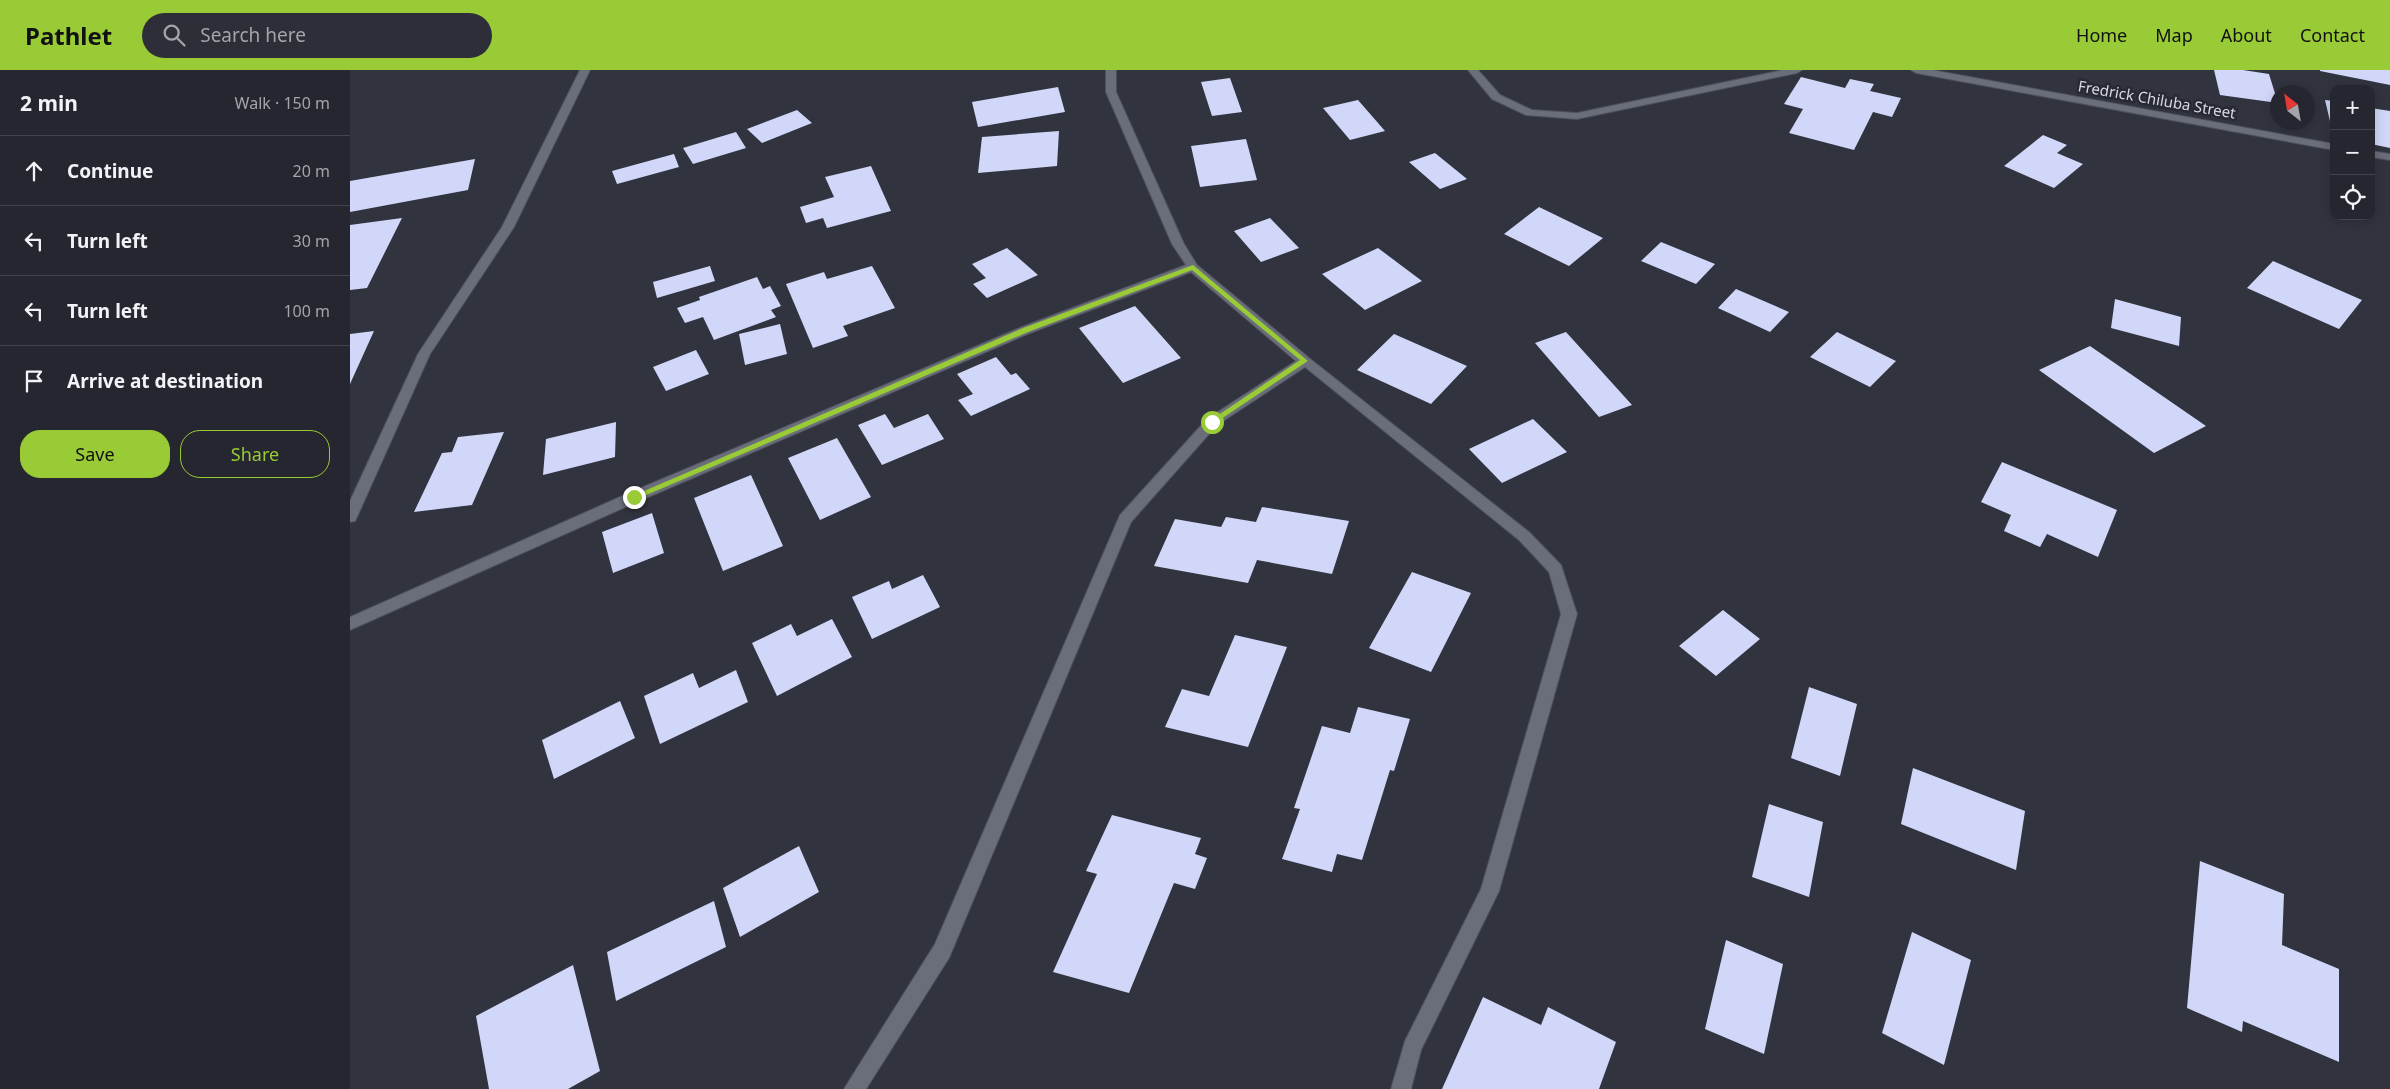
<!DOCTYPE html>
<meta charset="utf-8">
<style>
:root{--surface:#25262f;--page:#2d2e37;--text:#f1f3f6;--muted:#a3a5aa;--line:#42434b;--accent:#98cb36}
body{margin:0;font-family:"Noto Sans",sans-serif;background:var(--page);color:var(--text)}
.controls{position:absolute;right:15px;top:15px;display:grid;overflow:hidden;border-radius:10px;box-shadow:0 2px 12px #0003}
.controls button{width:45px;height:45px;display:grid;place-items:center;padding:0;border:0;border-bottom:1px solid var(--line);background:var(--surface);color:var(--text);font:25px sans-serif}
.compass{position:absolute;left:1920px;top:15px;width:45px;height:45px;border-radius:50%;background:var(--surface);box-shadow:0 2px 12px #0003;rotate:329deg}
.stop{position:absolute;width:15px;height:15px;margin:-11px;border:4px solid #98cb36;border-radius:50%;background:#fff}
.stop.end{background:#98cb36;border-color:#fff;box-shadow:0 1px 5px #0008}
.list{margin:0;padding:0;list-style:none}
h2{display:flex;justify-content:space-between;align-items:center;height:65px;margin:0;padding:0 20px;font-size:21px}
h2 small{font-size:16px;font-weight:400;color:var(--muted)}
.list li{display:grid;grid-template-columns:32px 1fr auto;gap:15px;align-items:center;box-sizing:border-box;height:70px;padding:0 20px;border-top:1px solid var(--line)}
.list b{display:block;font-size:19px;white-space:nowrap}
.list em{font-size:16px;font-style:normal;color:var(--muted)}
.actions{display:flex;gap:10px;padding:15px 20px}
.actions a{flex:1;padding:11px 0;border:1px solid var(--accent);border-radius:20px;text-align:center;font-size:18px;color:var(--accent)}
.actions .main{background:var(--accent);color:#111}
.icon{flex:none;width:28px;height:28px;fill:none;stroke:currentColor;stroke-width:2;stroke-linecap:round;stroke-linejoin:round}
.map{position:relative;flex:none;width:2040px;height:1019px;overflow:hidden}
header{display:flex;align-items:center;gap:30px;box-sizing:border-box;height:70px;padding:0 25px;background:var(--accent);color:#111}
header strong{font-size:24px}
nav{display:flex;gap:28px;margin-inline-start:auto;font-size:18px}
.search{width:350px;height:45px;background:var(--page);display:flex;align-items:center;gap:12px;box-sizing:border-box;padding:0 18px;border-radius:28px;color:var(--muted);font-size:19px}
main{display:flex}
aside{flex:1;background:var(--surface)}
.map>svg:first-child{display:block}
.building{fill:#d1d7f9}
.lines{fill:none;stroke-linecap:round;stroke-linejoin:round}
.street-casing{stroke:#4e505a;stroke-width:2}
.street{fill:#6a6d7a;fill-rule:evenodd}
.route{fill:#98cb36}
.labels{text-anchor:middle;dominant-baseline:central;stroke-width:5;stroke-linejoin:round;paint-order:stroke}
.far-street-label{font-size:15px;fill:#d8d9e1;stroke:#272934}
</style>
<header>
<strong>Pathlet</strong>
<div class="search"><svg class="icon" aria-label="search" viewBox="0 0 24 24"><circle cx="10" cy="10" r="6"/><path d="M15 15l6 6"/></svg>Search here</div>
<nav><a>Home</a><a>Map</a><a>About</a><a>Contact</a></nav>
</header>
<main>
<aside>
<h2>2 min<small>Walk · 150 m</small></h2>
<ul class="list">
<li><svg class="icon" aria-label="ahead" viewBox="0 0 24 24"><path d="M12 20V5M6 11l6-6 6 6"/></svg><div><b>Continue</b></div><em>20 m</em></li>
<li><svg class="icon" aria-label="left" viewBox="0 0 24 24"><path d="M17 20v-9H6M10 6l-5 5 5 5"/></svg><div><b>Turn left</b></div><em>30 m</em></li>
<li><svg class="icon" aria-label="left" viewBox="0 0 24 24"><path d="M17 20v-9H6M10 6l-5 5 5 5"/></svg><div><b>Turn left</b></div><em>100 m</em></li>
<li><svg class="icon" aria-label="arrive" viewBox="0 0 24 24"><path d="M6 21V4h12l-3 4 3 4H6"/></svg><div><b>Arrive at destination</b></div></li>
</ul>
<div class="actions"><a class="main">Save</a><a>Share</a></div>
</aside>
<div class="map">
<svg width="2040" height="1019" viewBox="0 0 2040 1019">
<rect width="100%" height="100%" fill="#31333f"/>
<path class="building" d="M1864,0h29l26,4 9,29 -58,-8z
M1970,0h70v15l-70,-14z
M1451,7l44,11 5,-9 24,5 -4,7 31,7 -9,19 -19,-5 -19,38 -65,-17 14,-24 -19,-5z
M880,8l12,34 -30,4 -11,-34z
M708,17l7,25 -87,15 -6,-25z
M1008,30l27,31 -35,9 -27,-32z
M1975,30l9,1v33h-1z
M2021,38l19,3v37l-19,-4z
M447,40l15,13 -50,20 -15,-14z
M709,61l-2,35 -79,7 4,-36z
M386,62l10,16 -53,16 -10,-16z
M1693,65l24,10 -10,8 26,11 -29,24 -50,-22z
M896,69l11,41 -57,7 -9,-41z
M1085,83l32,26 -27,10 -31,-27z
M324,84l5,13 -62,17 -5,-13z
M125,89l-7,31 -118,22v-31z
M521,96l20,45 -64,17 -4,-10 -17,5 -6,-16 34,-10 -9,-20z
M1189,137l64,31 -34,28 -65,-32z
M52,148l-35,70 -17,2v-65z
M920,148l29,30 -38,14 -27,-31z
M1311,172l54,22 -19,20 -55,-23z
M657,178l31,27 -51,23 -14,-14 13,-6 -14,-14z
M1028,178l44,33 -57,29 -43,-36z
M1923,191l89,39 -23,29 -92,-41z
M360,196l5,15 -58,17 -4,-16z
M522,196l23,42 -52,18 5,10 -35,12 -27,-64 38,-12 3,7z
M407,207l6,12 7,-3 11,20 -10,4 5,7 -62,23 -11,-23 -18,6 -8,-15 23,-8 -1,-3z
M1386,219l53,23 -19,20 -52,-24z
M1765,229l66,18 -2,29 -68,-18z
M785,236l46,52 -58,25 -44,-55z
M430,254l7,30 -42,11 -6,-31z
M24,261l-24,53v-50z
M1216,262l66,73 -33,12 -64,-74z
M1487,262l59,29 -26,26 -60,-30z
M1044,264l73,32 -36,38 -74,-34z
M1740,276l116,80 -52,27 -115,-83z
M346,280l13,24 -43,17 -13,-24z
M646,287l15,18 5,-2 14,16 -59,27 -13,-16 15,-6 -16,-20z
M535,344l9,14 34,-14 16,25 -62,26 -24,-40z
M1183,349l34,33 -65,31 -33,-34z
M266,352l-1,35 -72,18 3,-36z
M154,362l-32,73 -58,7 28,-59 10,-1 6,-15z
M487,368l34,59 -51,23 -32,-62z
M1652,392l115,48 -19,47 -51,-23 -7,13 -36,-16 7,-16 -30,-13z
M401,405l32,71 -60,25 -29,-73z
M912,437l87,14 -17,53 -75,-14 -9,23 -94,-17 21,-47 46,8 5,-10 30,5z
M302,443l12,40 -51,20 -11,-41z
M1062,502l59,21 -40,79 -62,-24z
M573,505l17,32 -68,32 -20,-42 37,-16 3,8z
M1373,540l37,29 -44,37 -37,-30z
M482,549l20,38 -75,39 -25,-53 39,-19 6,12z
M885,565l52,12 -39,100 -83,-20 17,-38 27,7z
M386,600l12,32 -88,42 -16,-48 49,-23 6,15z
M1459,617l48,17 -17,72 -49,-18z
M270,631l15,37 -81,41 -12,-39z
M1008,637l52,12 -16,52 -4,-1 -28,90 -25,-6 -5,18 -50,-13 18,-50 -6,-1 28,-82 28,7z
M1563,698l112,43 -9,59 -115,-46z
M1419,734l54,18 -14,75 -57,-20z
M762,745l89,23 -6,16 12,4 -12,31 -21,-6 -45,110 -76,-21 44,-98 -11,-3z
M449,776l20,46 -79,45 -17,-49z
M1850,791l84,33 -2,51 57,24v93l-96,-41 -1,11 -55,-24z
M364,831l12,46 -110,54 -9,-49z
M1562,862l59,28 -27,105 -62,-32z
M1376,870l57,24 -19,90 -59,-25z
M223,895l27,106 -32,18h-79l-13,-73z
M1133,927l58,28 7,-18 68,35 -17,47h-157z"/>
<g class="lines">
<g class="street-casing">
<path id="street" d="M230,0h10l-76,157 -84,127 -73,163 -2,4 -5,1v-21l68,-147 84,-127z
M756,0h10v22l68,152 13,21 112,93 220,174 32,33 16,49 -78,277 -78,159 -10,39h-20l14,-48 76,-152 80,-275 -12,-42 -30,-32 -214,-173 -88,58 -86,97 -182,436 -83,131h-22l91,-145 185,-429 87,-96 89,-58 -105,-89 -161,61 -391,168 -289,129v-13l279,-124 393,-166 164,-62 -14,-21 -66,-152z
M1118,0h10l22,25 32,15 45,3 206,-43h19l-5,3 -220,46 -51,-4 -34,-16z
M1561,0h21l402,74v6l-418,-77z
M2021,81l19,3v6l-19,-3z"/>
</g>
<use href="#street" class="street"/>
</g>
<path class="route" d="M843,195l115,96 -93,62 -7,-1 92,-62 -108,-90 -164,62 -391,167 -7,-2 393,-169z"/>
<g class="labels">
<g class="far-street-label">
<text transform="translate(1807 29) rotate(10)">Fredrick Chiluba Street</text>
</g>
</g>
</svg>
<div class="controls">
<button>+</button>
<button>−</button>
<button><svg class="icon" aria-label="locate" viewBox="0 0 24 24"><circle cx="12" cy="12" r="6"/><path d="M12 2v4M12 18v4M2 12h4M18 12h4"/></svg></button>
</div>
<svg class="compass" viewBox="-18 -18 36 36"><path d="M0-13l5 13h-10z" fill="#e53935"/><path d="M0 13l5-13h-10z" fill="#a3a5aa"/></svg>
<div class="stop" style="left:862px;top:352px"></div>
<div class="stop end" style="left:284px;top:427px"></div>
</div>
</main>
